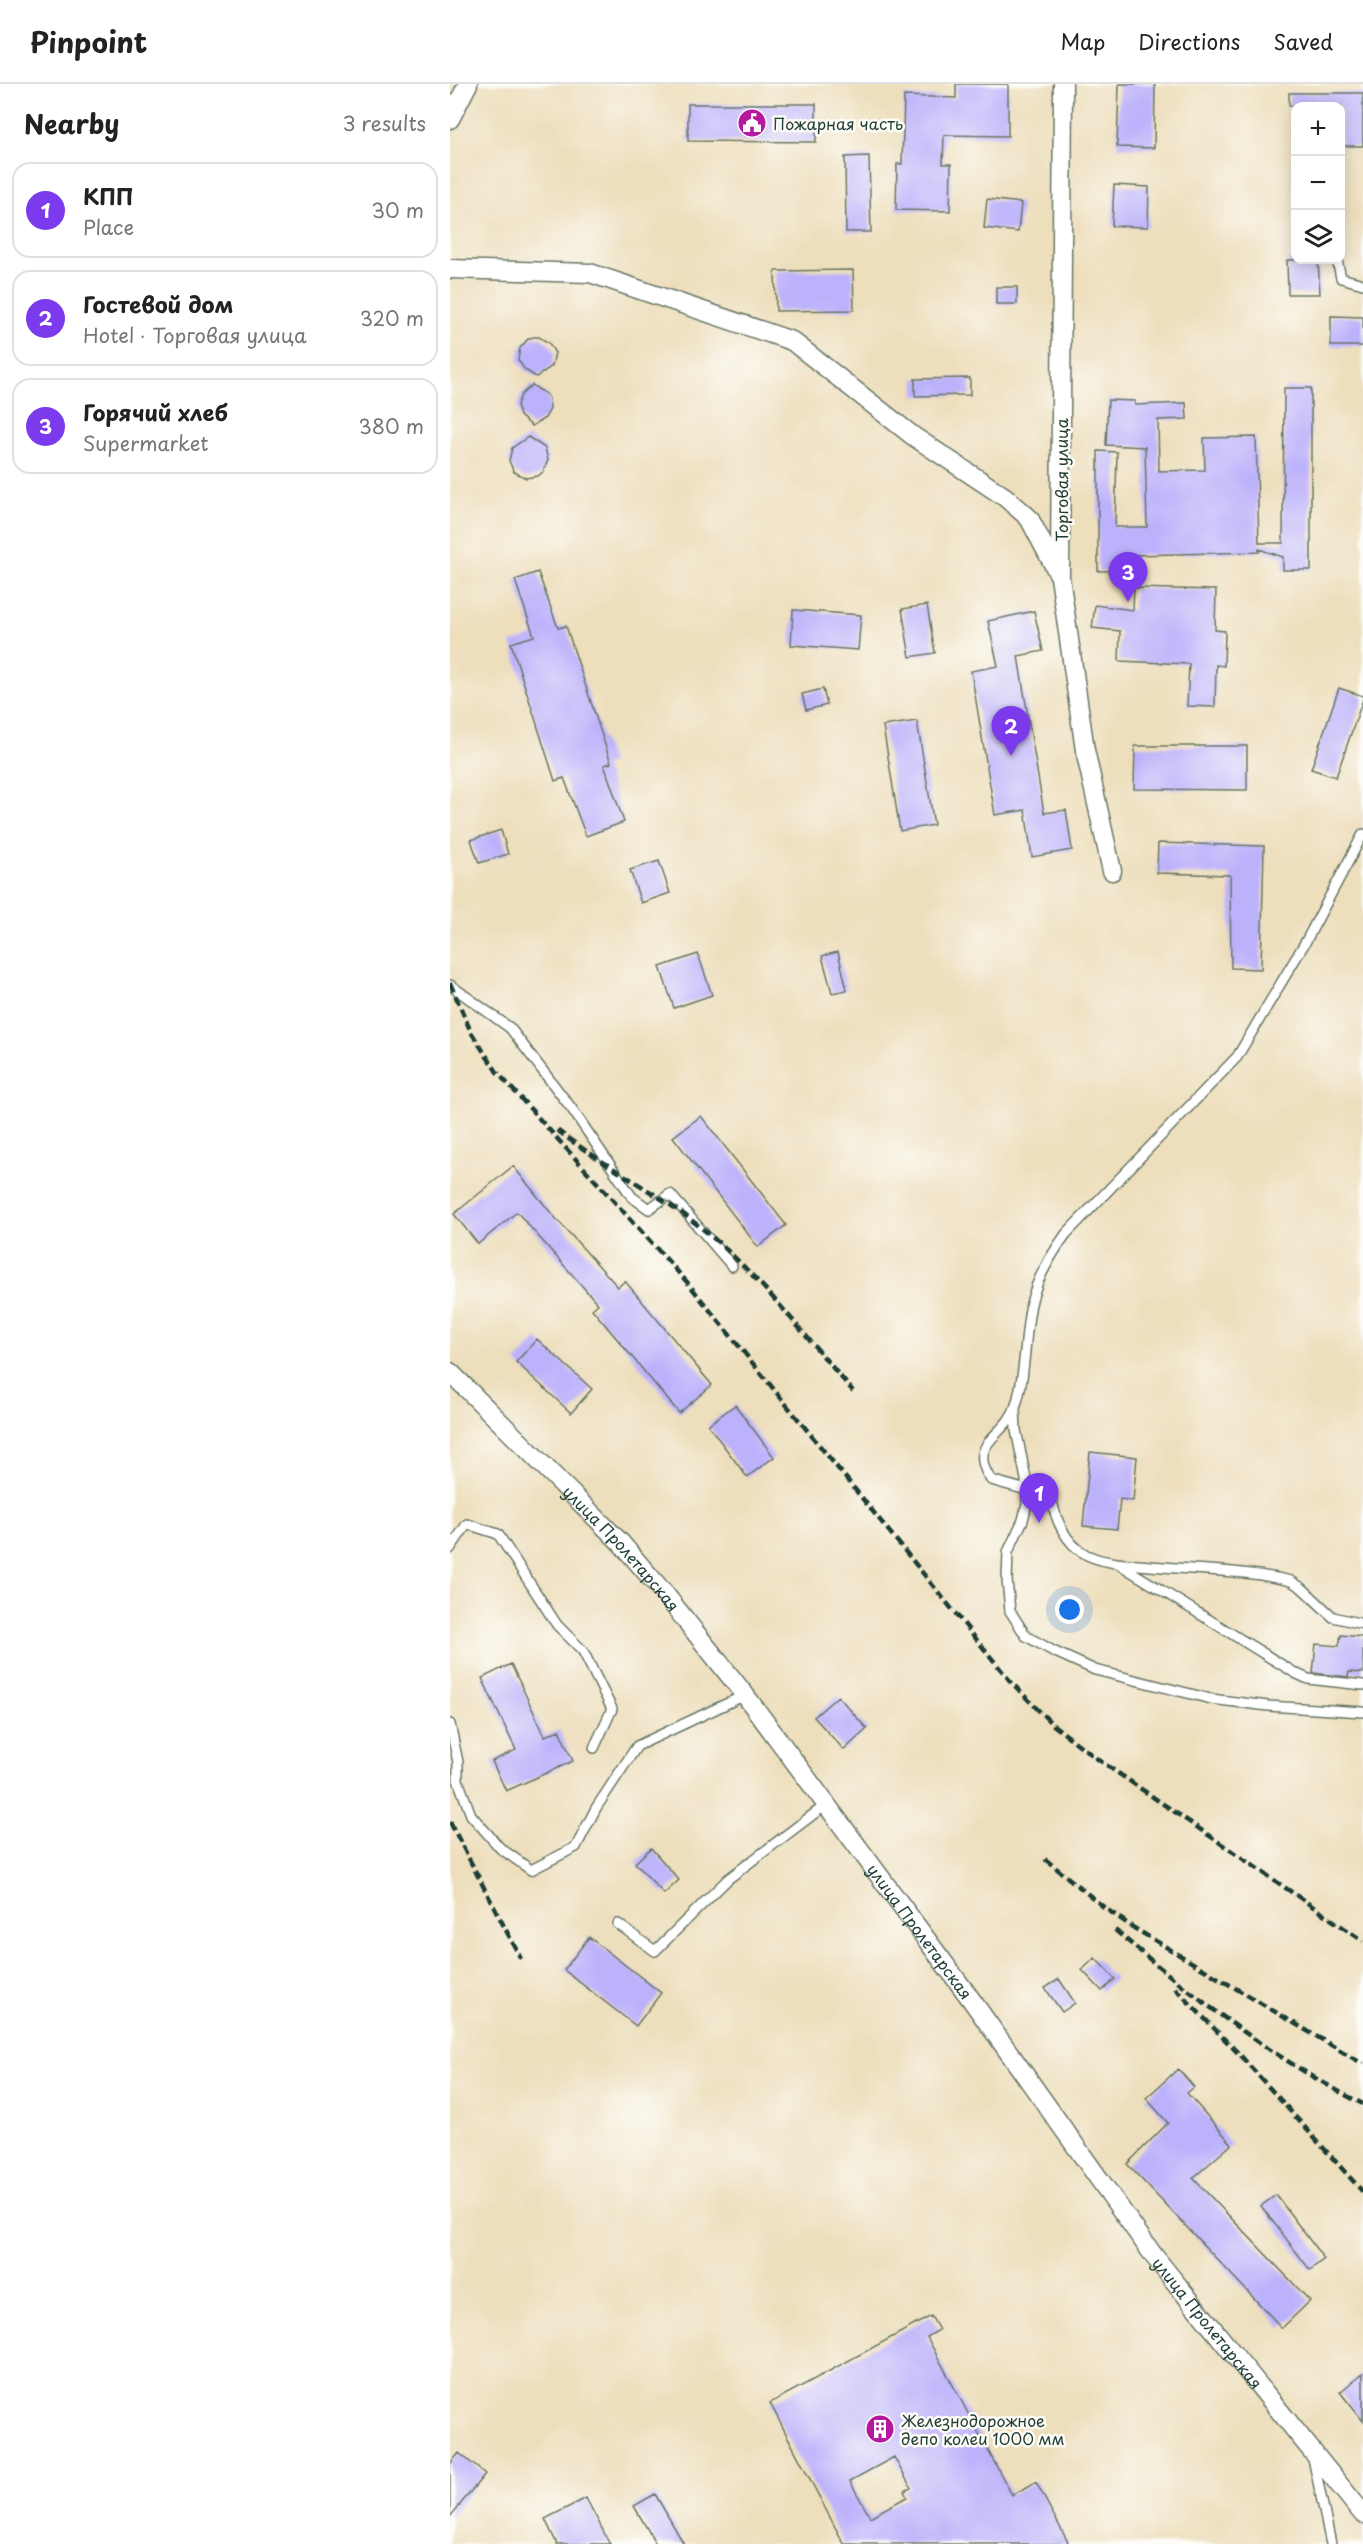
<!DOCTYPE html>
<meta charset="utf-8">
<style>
:root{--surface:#fff;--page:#f2f2f2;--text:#222;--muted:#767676;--line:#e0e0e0;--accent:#7c3aed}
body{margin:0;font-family:"Playpen Sans",sans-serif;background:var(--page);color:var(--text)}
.controls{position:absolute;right:18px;top:18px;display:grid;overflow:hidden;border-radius:12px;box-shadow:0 3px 15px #0003}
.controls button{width:54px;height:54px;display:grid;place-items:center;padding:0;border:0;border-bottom:2px solid var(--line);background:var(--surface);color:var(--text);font:30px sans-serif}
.you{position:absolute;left:620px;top:1526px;width:21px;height:21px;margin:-15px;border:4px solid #fff;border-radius:50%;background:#1a73e8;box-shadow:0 0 0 9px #1a73e833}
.badge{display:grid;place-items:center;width:39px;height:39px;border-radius:50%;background:var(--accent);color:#fff;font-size:20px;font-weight:700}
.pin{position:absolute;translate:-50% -50px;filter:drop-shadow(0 2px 3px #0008)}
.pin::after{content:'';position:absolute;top:32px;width:21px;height:18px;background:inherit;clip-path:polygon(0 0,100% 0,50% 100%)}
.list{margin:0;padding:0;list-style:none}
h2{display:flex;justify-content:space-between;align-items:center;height:78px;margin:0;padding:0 24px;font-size:26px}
h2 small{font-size:20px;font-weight:400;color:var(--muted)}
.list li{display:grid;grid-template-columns:39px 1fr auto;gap:18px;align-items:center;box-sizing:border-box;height:96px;margin:0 12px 12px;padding:0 12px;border:2px solid var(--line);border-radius:18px}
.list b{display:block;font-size:22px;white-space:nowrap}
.list p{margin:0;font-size:20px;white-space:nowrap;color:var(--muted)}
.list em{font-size:20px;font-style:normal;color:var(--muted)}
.icon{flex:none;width:33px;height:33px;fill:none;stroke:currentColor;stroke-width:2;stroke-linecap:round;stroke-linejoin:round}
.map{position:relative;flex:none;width:913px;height:2460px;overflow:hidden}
header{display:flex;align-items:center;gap:36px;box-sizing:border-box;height:84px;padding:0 30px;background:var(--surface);border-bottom:2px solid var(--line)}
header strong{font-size:28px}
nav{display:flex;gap:33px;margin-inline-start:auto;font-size:21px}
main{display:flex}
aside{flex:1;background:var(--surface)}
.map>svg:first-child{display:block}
.building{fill:#bcb1fb;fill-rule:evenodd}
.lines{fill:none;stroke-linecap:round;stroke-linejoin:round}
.service-casing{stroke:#677564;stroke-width:12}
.minor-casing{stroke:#677564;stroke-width:21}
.service{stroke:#fff;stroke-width:9}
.minor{stroke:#fff;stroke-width:18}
.rail{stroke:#1f3d34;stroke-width:4.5;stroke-dasharray:9 4.5;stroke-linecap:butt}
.labels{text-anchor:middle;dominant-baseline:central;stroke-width:5;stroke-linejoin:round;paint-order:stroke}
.poi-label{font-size:16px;fill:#1f3d34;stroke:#fdfcf7;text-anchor:start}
.street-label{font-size:16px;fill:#1f3d34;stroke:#fdfcf7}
</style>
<header>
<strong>Pinpoint</strong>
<nav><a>Map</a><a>Directions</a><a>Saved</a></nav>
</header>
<main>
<aside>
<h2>Nearby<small>3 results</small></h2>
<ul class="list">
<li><span class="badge">1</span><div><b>КПП</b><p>Place</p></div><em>30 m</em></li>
<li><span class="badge">2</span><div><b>Гостевой дом</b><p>Hotel · Торговая улица</p></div><em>320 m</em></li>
<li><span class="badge">3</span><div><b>Горячий хлеб</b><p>Supermarket</p></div><em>380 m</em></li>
</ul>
</aside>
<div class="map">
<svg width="913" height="2460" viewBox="0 0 913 2460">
<rect width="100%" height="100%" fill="#fdfcf7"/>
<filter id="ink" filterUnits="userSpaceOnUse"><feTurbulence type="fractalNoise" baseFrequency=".0167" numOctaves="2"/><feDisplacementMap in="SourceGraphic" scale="12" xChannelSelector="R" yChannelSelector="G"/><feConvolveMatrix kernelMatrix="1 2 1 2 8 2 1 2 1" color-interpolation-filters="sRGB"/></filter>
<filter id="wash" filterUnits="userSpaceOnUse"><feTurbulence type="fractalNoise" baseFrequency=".008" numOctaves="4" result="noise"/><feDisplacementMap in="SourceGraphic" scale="24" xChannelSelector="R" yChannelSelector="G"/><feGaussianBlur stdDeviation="1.35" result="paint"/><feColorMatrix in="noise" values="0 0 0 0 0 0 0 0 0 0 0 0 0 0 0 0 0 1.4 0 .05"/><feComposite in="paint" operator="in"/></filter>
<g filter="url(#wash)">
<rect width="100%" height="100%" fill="#eddebc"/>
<g id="blocks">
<path class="building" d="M506,0h52v52l-64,-1 -1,29h8l-1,47 -54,-1 1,-46h5l2,-68 52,2z
M669,0h36l-1,64 -37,-1z
M839,9h74v53h-22v-40h-52z
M238,20h128v38l-128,-1z
M419,72l2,76h-25l-1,-75z
M664,101l35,2 -1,40 -36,-1z
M537,115l34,4 -3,29 -34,-4z
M837,176h31l2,34h-32z
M403,186l1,40 -78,1 -1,-40z
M546,203h21v17h-21z
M881,232l32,1v29h-32z
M83,253h6l10,6 6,10 -3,13 -16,11 -11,-7 -7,-10 2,-12 8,-9z
M520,294v17l-55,1v-17z
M82,301l14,9 3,4 1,11 -5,9 -13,8 -12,-10 -3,-11 4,-10z
M834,304h27v182h-28v-13l-24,-8v3l-124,3v15l-37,1v-120l19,1 -2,75h32l-2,-80 -39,-2 2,-45 27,1v4l51,-2 1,16 -29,1 1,51 46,-1 -1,-32 52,-1 3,106h24z
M78,353l17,11 3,12 -5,12 -5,4 -12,2 -12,-6 -5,-11 3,-13z
M88,488l20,56 8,-2 45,137 -7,2 20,57 -38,14 -22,-58 -9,3 -44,-138 23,-7 -19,-56z
M684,504l82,2 -1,40 10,1 -1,35 -8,-1 -1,42 -28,-1 2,-42 -70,-3 1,-30 -28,-3 3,-23 38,5z
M477,521l8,48 -25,4 -8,-48z
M343,526l68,5 -3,35 -67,-5z
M584,527l9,40 -25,5 26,157 22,-3 6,40 -40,7 -7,-47 -30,5 -24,-144 27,-5 -10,-45z
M889,604l24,8v3l-27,78 -25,-8z
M373,605l4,16 -21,5 -4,-16z
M467,637l17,104 -34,6 -17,-105z
M685,662h112v44l-113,-1z
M51,746l7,24 -29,9 -8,-23z
M708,759l106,3 -3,123 -30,-1 -1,-93 -73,-2z
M209,777l11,32 -29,10 -11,-33z
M388,868l9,38 -15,3 -10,-37z
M248,870l14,41 -38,13 -14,-41z
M251,1032l85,109 -28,22 -85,-110z
M63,1082l38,47 67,74 7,-6 87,104 -33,28 -87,-104 6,-5 -81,-92 -39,32 -24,-30z
M87,1255l55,50 -21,24 -55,-51z
M285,1321l39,52 -27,20 -39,-52z
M640,1368l47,5 -4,44 -13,-2 -3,30 -34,-3z
M891,1551l22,2v36l-14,-1 -1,5 -35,-4 3,-29 23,2z
M61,1580l34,72 14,-6 14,31 -67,30 -14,-30 24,-11 -34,-72z
M388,1612l29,33 -23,21 -30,-33z
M201,1764l28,32 -15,14 -29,-31z
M139,1853l72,56 -25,33 -72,-56z
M645,1874l20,21 -13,12 -20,-21z
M609,1895l16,24 -13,9 -17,-24z
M728,1985l16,18 -7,6 45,51 -39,34 117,123 -28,27 -155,-164 41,-41 -22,-25z
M826,2111l48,64 -14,11 -49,-64z
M481,2232l8,14 -12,7 85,158 24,-13 33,62h-225l-74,-141zM444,2373l17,31 -7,3 3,6 -37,20 -20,-36z
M913,2289v48l-23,-29z
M9,2369l26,21 -35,43v-53z
M205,2410l29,50h-28l-22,-38z
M136,2414l24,46h-53l-12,-25z"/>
</g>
</g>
<g filter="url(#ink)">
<use href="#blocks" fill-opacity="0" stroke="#677564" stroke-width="1.5"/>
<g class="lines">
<g class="service-casing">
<path id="service" d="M887,176l4,18 22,6
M913,750l-57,107 -69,116 -171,177c-15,21 -30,45 -35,70 -7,34 -5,69 -15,101 -9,32 -51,36 -25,75l46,13 14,1c3,23 14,50 36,61 19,9 42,9 63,11 46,4 95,4 141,15l11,7 31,29 30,7
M0,901l60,43 62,81 60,88 17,12 21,-15 62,72
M565,1325l1,21 10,49 1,25 -4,16 -15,32 -1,28 3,31 16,25 27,15 42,19 116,29 57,7 95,6
M0,1465l17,-25 31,10 59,91 26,26 29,58 -18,39
M669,1480l176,109 13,6 55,6
M0,1640l8,38v18l13,35 29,33 31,22 45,-23 20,-39 41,-62 108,-51
M168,1840l37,27 73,-72 99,-75
M863,2374l18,86"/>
</g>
<g class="minor-casing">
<g id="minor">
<path d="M613,0l-3,493 25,173 27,121"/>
<path d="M0,35l18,-35"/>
<path d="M0,185l140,4 202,68 121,95 92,61 24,21 29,55"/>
<path id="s1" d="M0,1288l171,171 43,50 81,102 225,303 184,258 209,258"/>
</g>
</g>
<use href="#service" class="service"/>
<use href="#minor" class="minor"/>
<path class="rail" d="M0,899l21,49 26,40 190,210 324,400 41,42 44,34 267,183
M107,1046c49,38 107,65 154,106 53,45 96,103 142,155
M0,1738l71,137
M595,1775l60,49 29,20 229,136
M665,1846c76,65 158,129 248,174
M725,1904l65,67 123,137"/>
</g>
</g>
<defs>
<g id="civic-disc" transform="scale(1.5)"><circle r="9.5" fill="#b5179e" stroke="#fdfcf7"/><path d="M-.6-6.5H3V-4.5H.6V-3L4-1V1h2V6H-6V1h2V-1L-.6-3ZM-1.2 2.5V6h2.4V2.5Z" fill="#fff"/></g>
<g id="building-disc" transform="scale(1.5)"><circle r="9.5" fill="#b5179e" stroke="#fdfcf7"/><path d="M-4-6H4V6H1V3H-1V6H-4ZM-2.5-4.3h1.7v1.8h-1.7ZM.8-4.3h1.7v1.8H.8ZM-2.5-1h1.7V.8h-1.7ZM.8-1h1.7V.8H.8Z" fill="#fff"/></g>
</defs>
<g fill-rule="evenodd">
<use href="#civic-disc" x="302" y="39"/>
<use href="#building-disc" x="430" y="2345"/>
</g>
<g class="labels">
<g class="poi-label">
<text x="323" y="39">Пожарная часть</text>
<text x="451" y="2336">Железнодорожное<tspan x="451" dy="18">депо колеи 1000 мм</tspan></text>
</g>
<g class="street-label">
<text transform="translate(611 396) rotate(-90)">Торговая улица</text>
<text stroke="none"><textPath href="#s1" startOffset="246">улица Пролетарская</textPath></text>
<text stroke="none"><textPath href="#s1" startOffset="732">улица Пролетарская</textPath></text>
<text stroke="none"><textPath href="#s1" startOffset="1218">улица Пролетарская</textPath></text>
</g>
</g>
</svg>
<div class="controls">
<button>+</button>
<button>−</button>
<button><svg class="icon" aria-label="layers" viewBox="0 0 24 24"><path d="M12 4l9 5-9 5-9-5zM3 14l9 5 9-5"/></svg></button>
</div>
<div class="you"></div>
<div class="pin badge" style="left:589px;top:1439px">1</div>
<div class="pin badge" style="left:561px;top:672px">2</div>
<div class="pin badge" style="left:678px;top:518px">3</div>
</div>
</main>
